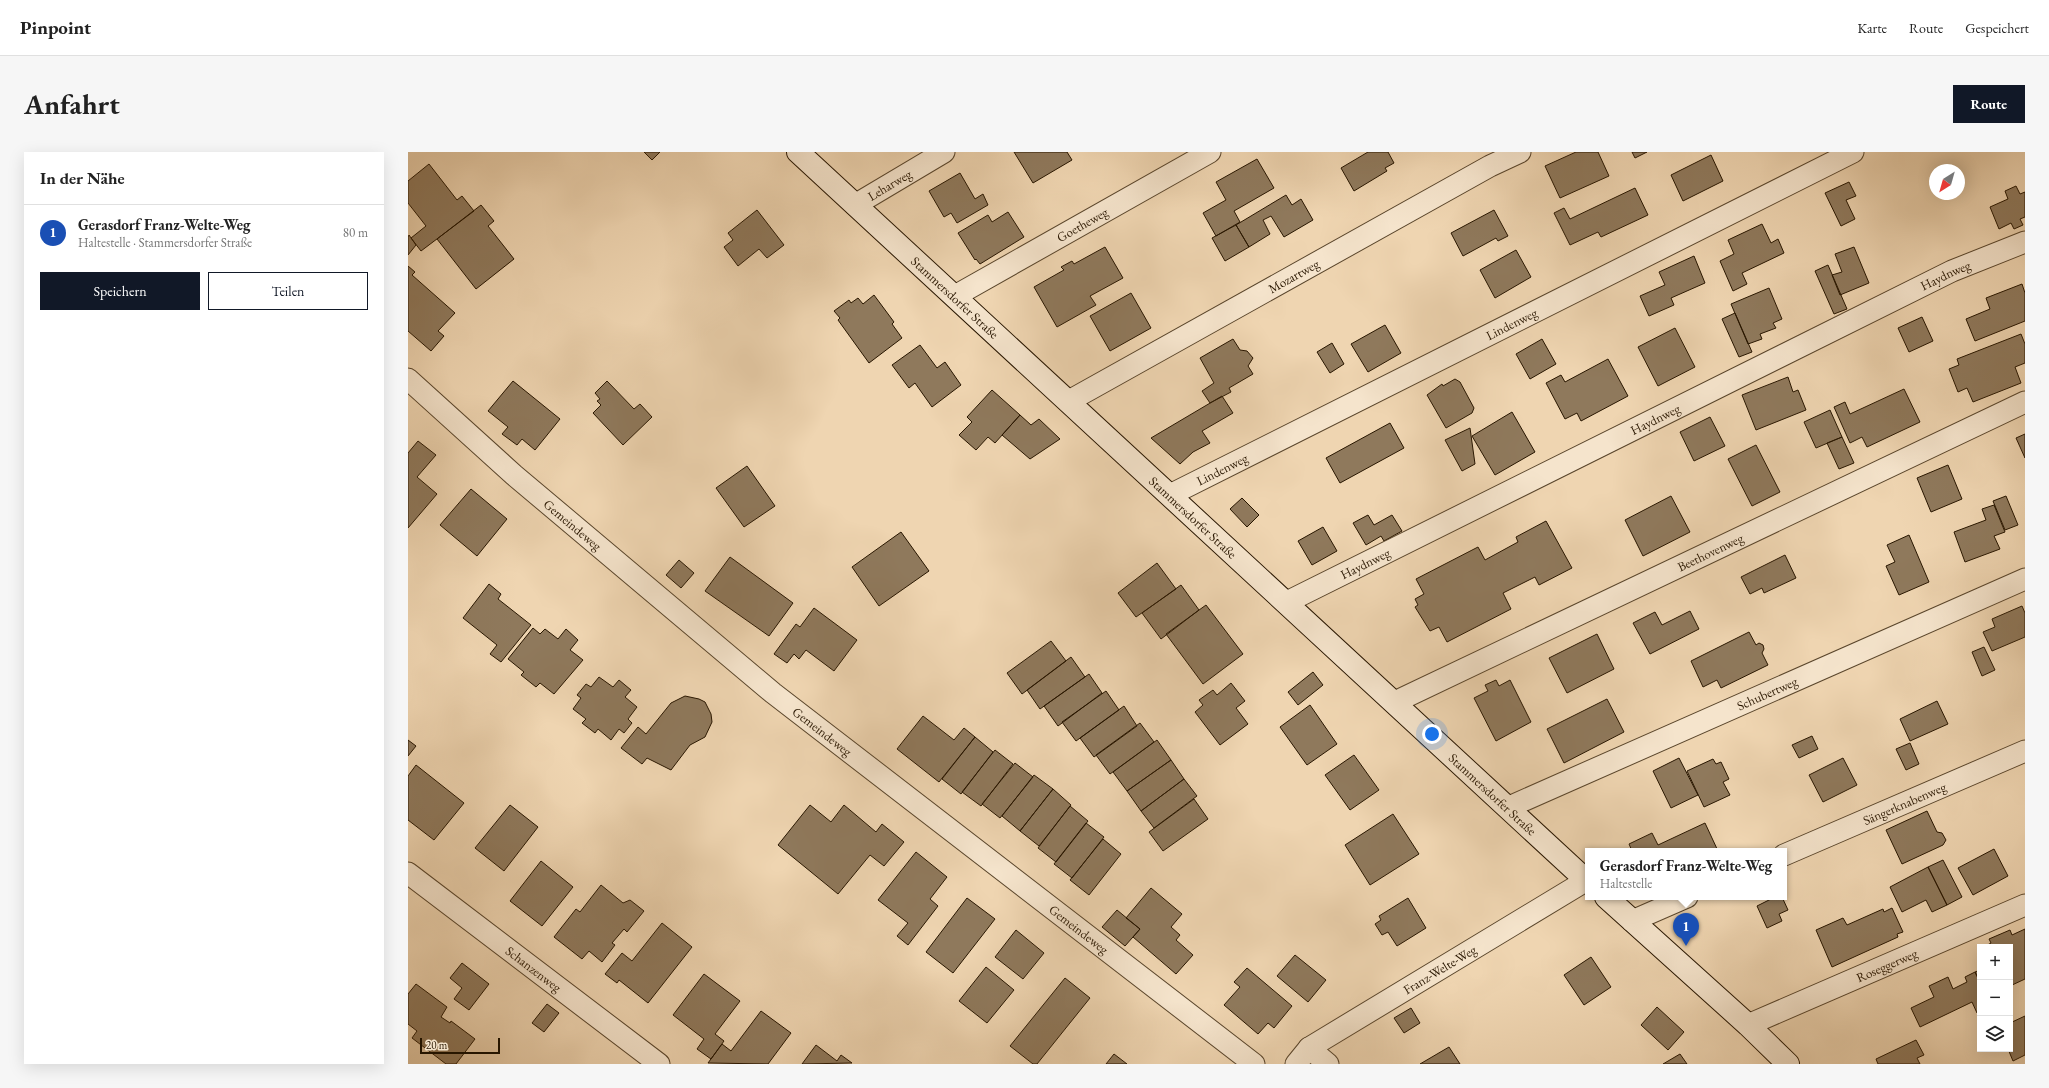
<!DOCTYPE html>
<html lang="de">
<meta charset="utf-8">
<style>
:root{--surface:#fff;--page:#f6f6f6;--text:#222;--muted:#767676;--line:#e0e0e0;--accent:#111827}
body{margin:0;font-family:"EB Garamond",serif;background:var(--page);color:var(--text)}
.controls{position:absolute;right:12px;bottom:12px;display:grid;overflow:hidden;border-radius:0px;box-shadow:0 4px 16px #0002}
.controls button{width:36px;height:36px;display:grid;place-items:center;padding:0;border:0;border-bottom:1px solid var(--line);background:var(--surface);color:var(--text);font:20px sans-serif}
.compass{position:absolute;left:1521px;top:12px;width:36px;height:36px;border-radius:50%;background:var(--surface);box-shadow:0 4px 16px #0002;rotate:217deg}
.scale{position:absolute;left:12px;bottom:10px;width:80px;box-sizing:border-box;padding-left:4px;border:2px solid #281600;border-top:0;font-size:11px;line-height:14px;white-space:nowrap;color:#281600;-webkit-text-stroke:3px #f5e4cc;paint-order:stroke}
.you{position:absolute;left:1024px;top:582px;width:14px;height:14px;margin:-10px;border:3px solid #fff;border-radius:50%;background:#1a73e8;box-shadow:0 0 0 6px #1a73e833}
.badge{display:grid;place-items:center;width:26px;height:26px;border-radius:50%;background:var(--accent);color:#fff;font-size:13px;font-weight:700}
.pin{position:absolute;translate:-50% -33px;filter:drop-shadow(0 1px 2px #0008)}
.pin::after{content:'';position:absolute;top:21px;width:14px;height:12px;background:inherit;clip-path:polygon(0 0,100% 0,50% 100%)}
.popup{position:absolute;left:1177px;top:696px;width:202px;height:52px;box-sizing:border-box;display:grid;place-content:center;border-radius:0px;background:var(--surface);filter:drop-shadow(0 1px 3px #0005);font-size:13px;white-space:nowrap;color:var(--muted)}
.popup b{font-size:15px;color:var(--text)}
.popup::after{content:'';position:absolute;left:50%;top:100%;margin-left:-8px;border:8px solid transparent;border-top-color:var(--surface)}
.list{margin:0;padding:0;list-style:none}
h2{display:flex;justify-content:space-between;align-items:center;height:52px;margin:0;padding:0 16px;font-size:17px}
h2 small{font-size:13px;font-weight:400;color:var(--muted)}
.list li{display:grid;grid-template-columns:26px 1fr auto;gap:12px;align-items:center;box-sizing:border-box;height:56px;padding:0 16px;border-top:1px solid var(--line)}
.list b{display:block;font-size:15px;white-space:nowrap}
.list p{margin:0;font-size:13px;white-space:nowrap;color:var(--muted)}
.list em{font-size:13px;font-style:normal;color:var(--muted)}
.actions{display:flex;gap:8px;padding:12px 16px}
.actions a{flex:1;padding:9px 0;border:1px solid var(--accent);border-radius:0px;text-align:center;font-size:14px;color:var(--accent)}
.actions .main{background:var(--accent);color:#fff}
.icon{flex:none;width:22px;height:22px;fill:none;stroke:currentColor;stroke-width:2;stroke-linecap:round;stroke-linejoin:round}
.map{position:relative;flex:none;width:1617px;height:912px;overflow:hidden;border-radius:0px}
header{display:flex;align-items:center;gap:24px;box-sizing:border-box;height:56px;padding:0 20px;background:var(--surface);border-bottom:1px solid var(--line)}
header strong{font-size:19px}
nav{display:flex;gap:22px;margin-inline-start:auto;font-size:14px}
.intro{display:flex;align-items:center;justify-content:space-between;box-sizing:border-box;height:96px;padding:0 24px}
h1{margin:0;font-size:28px}
.button{padding:10px 18px;border-radius:0px;background:var(--accent);color:#fff;font-size:14px;font-weight:700}
main{display:flex;gap:24px;padding:0 24px}
aside{flex:1;background:var(--surface);border-radius:0px;box-shadow:0 4px 16px #0002}
.map>svg:first-child{display:block}
.building{fill:#8f795c;stroke:#281600}
.lines{fill:none;stroke-linecap:round;stroke-linejoin:round}
.street-casing{stroke:#5a462c;stroke-width:23}
.secondary-casing{stroke:#281600;stroke-width:24}
.street{stroke:#f5e4cc;stroke-width:21}
.secondary{stroke:#f5e4cc;stroke-width:22}
.labels{text-anchor:middle;dominant-baseline:central;stroke-width:3;stroke-linejoin:round;paint-order:stroke}
.street-label{font-size:13px;fill:#281600;stroke:#f5e4cc}
</style>
<header>
<strong>Pinpoint</strong>
<nav><a>Karte</a><a>Route</a><a>Gespeichert</a></nav>
</header>
<div class="intro"><h1>Anfahrt</h1><a class="button">Route</a></div>
<main>
<aside>
<h2>In der Nähe<small></small></h2>
<ul class="list">
<li><span class="badge" style="background:#1a4fb4">1</span><div><b>Gerasdorf Franz-Welte-Weg</b><p>Haltestelle · Stammersdorfer Straße</p></div><em>80 m</em></li>
</ul>
<div class="actions"><a class="main">Speichern</a><a>Teilen</a></div>
</aside>
<div class="map">
<svg width="1617" height="912" viewBox="0 0 1617 912">
<rect width="100%" height="100%" fill="#efd5b1"/>
<filter id="stains"><feTurbulence type="fractalNoise" baseFrequency=".005" numOctaves="4"/><feColorMatrix values="0 0 0 0 .2 0 0 0 0 .09 0 0 0 0 .02 0 0 0 .5 -.17"/></filter>
<radialGradient id="worn" r=".72"><stop offset=".6" stop-color="#630" stop-opacity="0"/><stop offset="1" stop-color="#630" stop-opacity=".3"/></radialGradient>
<path class="building" d="M236,0h16l-8,8z
M606,0h53l5,8 -39,23z
M960,0h20l6,11 -9,5 2,3 -33,20 -13,-23z
M1168,0h22l11,24 -49,22 -15,-32z
M1224,0h15l-12,6z
M1303,3l12,26 -40,20 -12,-26z
M849,7l17,29 -40,23 6,11 -24,14 -13,-23 23,-13 -10,-18z
M21,12l28,36 5,-4 12,15 -53,40 -10,-13 15,-12 -18,-23v-22z
M552,21l15,26 8,-5 5,11 -31,18 -6,-10 -7,4 -15,-26z
M1441,30l7,14 -10,4 9,19 -14,7 -16,-33z
M1608,34l4,8 5,-2v25l-5,2 3,6 -9,4 -3,-6 -12,6 -9,-22 18,-8 -3,-8z
M1227,36l13,27 -47,22 -3,-5 -28,13 -16,-32 10,-5 6,11z
M878,43l6,10 9,-6 12,21 -29,17 -13,-21 -8,4 7,14 -21,13 -13,-22z
M73,53l13,16 -6,5 26,33 -38,30 -39,-50z
M349,58l27,35 -17,13 -8,-9 -21,17 -14,-19 9,-7 -5,-7z
M1086,58l14,26 -10,5 -2,-3 -33,18 -12,-23z
M600,60l16,25 -44,27 -4,-5 -1,1 -17,-27 30,-18 4,7z
M1354,72l9,19 7,-4 6,14 -42,20 5,11 -14,7 -13,-30 14,-7 -6,-14z
M828,73l13,22 -24,14 -13,-23z
M1,83l7,10 -8,10v-18z
M697,95l18,31 -33,18 6,9 -39,22 -23,-40 30,-17 -3,-3 11,-6 2,3z
M1446,95l15,36 -29,12 -8,-20 10,-3 -7,-18z
M1108,98l15,27 -36,21 -15,-28z
M1286,104l11,27 -34,15 3,7 -25,11 -9,-20 25,-11 -6,-13z
M1420,113l19,44 -13,5 -19,-43z
M0,114l7,6 -3,3 43,38 -17,18 6,5 -13,15 -23,-20z
M1614,132l3,9v28l-50,20 -9,-22 24,-10 -4,-11z
M1361,136l13,31 -9,4 3,5 -16,6 2,5 -14,5 -17,-40z
M723,141l20,35 -41,23 -20,-35z
M466,143l20,27 -2,2 10,14 -33,25 -31,-43 2,-2 -6,-7 15,-11 2,3 7,-5 5,6z
M1327,161l17,39 -13,5 -17,-38z
M1514,165l11,24 -24,11 -11,-24z
M977,173l16,28 -33,19 -17,-28z
M1267,176l20,39 -37,19 -20,-39z
M1613,182l4,10v19l-10,4 6,16 -48,19 -6,-14 -9,4 -9,-23 10,-4 -2,-6z
M825,187l7,11 7,1 6,7 -5,8 5,8 -24,14 2,4 -21,11 -8,-12 12,-8 -14,-25z
M1134,187l14,25 -26,15 -14,-25z
M924,191l12,21 -14,9 -13,-21z
M512,193l17,23 8,-6 16,23 -29,22 -17,-24 -6,5 -17,-23z
M1200,207l20,37 -47,25 -4,-8 -12,6 -19,-36 15,-8 4,7z
M1380,225l5,15 5,-2 8,20 -50,20 -14,-35z
M1047,227l5,3 14,26 -2,5 -26,15 -19,-33 15,-11 1,2z
M105,229l47,38 -25,31 -13,-11 -5,6 -15,-11 6,-7 -20,-16z
M199,229l27,28 6,-5 12,13 -29,28 -30,-32 8,-8 -4,-4 3,-2 -5,-6z
M1496,237l16,33 -53,25 -5,-10 -12,6 -16,-36 11,-5 5,12z
M584,238l28,25 -25,28 -7,-6 -12,13 -17,-15 13,-13 -5,-5z
M814,244l11,17 -31,18 8,12 -17,9 -13,12 -29,-26z
M1422,258l12,27 -26,11 -12,-26z
M1104,260l23,40 -40,23 -23,-39z
M612,263l11,10 8,-6 21,20 -30,20 -28,-24z
M1302,265l15,29 -31,15 -14,-29z
M982,271l14,25 -64,35 -14,-25z
M1062,276l5,36 -13,7 -17,-31z
M1617,282v24l-9,-20z
M1434,285l12,26 -15,6 -12,-26z
M10,289l18,14 -19,22 20,17 -29,34v-75z
M1348,293l24,47 -28,14 -24,-47z
M1540,313l14,34 -31,13 -14,-34z
M339,314l28,40 -31,21 -28,-39z
M63,337l36,30 -30,37 -37,-31z
M1263,344l19,36 -47,24 -18,-36z
M1598,344l12,29 -13,5 -12,-29z
M834,346l17,17 -12,12 -17,-18z
M1586,353l11,27 -11,4 6,13 -35,13 -11,-30 32,-12 -4,-11z
M960,363l6,10 18,-10 10,16 -18,10 -3,-5 -15,9 -13,-22z
M1138,369l26,47 -33,17 -4,-8 -32,16 8,16 -64,33 -8,-15 -9,4 -15,-24 3,-2 -3,-6 9,-5 -8,-15 62,-32 7,13 33,-18 -2,-5z
M915,375l14,24 -25,14 -14,-24z
M493,380l28,39 -50,35 -27,-39z
M1501,383l20,47 -30,13 -13,-29 9,-4 -8,-17z
M1377,403l11,23 -32,15 -2,-5 -12,6 -9,-17z
M322,405l63,46 -24,33 -64,-45z
M271,408l15,13 -13,15 -15,-13z
M749,411l19,26 -40,28 -18,-24z
M81,432l12,10 -3,5 33,26 -30,37 -11,-8 7,-9 -34,-27z
M773,433l18,25 -38,29 -19,-26z
M798,453l37,49 -40,30 -37,-50z
M1614,454l3,7v24l-33,14 -9,-19 12,-5 -3,-8z
M406,456l43,32 -23,31 -28,-21 -7,9 -5,-5 -7,9 -13,-9 22,-30 4,3z
M1282,459l9,18 -49,25 -17,-31 22,-11 7,13z
M125,476l7,6 5,-5 13,10 8,-10 12,11 -8,10 13,10 -29,34 -14,-11 -4,4 -15,-12 3,-3 -16,-13z
M1341,480l7,13 3,-2 4,2 1,4 -2,4 6,12 -47,23 -4,-8 -14,7 -12,-26z
M1189,482l17,35 -47,24 -18,-35z
M643,489l15,20 -44,33 -15,-21z
M1576,495l11,23 -13,6 -10,-24z
M663,505l14,20 -45,32 -13,-19z
M905,520l10,13 -25,20 -10,-13z
M681,522l13,19 -44,33 -14,-20z
M191,525l14,10 6,-7 12,10 -6,7 12,10 -9,12 4,4 -8,10 -5,-4 -8,11 -13,-11 -3,4 -13,-10 4,-4 -13,-10 8,-11 -4,-3 9,-11 5,3z
M1088,528l3,6 11,-6 21,42 -35,19 -22,-43 14,-7 -3,-6z
M823,531l14,18 -9,7 12,16 -28,21 -25,-33 8,-7 -4,-5 14,-10 4,5z
M698,539l13,19 -43,31 -14,-19z
M277,544l14,3 6,3 6,12 1,8 -7,15 -15,8 -19,25 -24,-12 -5,6 -21,-16 17,-21 8,7 25,-31z
M1199,547l17,33 -60,31 -17,-34z
M1529,549l11,23 -38,17 -10,-22z
M902,553l27,39 -30,21 -27,-38z
M716,554l13,20 -43,31 -14,-19z
M515,564l31,24 10,-12 11,9 -36,45 -42,-33z
M732,571l14,19 -44,32 -14,-19z
M1404,584l6,13 -19,9 -7,-13z
M567,585l18,15 -32,42 -19,-15z
M0,588l8,6 -8,10z
M749,588l14,20 -44,31 -14,-19z
M1502,591l9,21 -13,6 -10,-21z
M587,598l18,14 -32,42 -19,-14z
M946,603l25,35 -29,20 -25,-35z
M1271,606l19,37 -27,13 -18,-37z
M1435,606l14,27 -34,17 -14,-27z
M1305,607l3,5 5,-2 8,17 -6,3 7,13 -26,12 -17,-36z
M763,608l13,19 -43,32 -14,-20z
M607,611l18,14 -33,41 -18,-14z
M8,613l48,38 -30,37 -26,-20v-44z
M626,623l19,14 -33,42 -18,-15z
M776,627l13,17 -43,32 -13,-17z
M645,637l18,16 -32,41 -19,-15z
M786,647l14,20 -45,32 -14,-19z
M102,653l28,22 -34,44 -29,-23z
M402,653l21,17 13,-17 32,27 6,-8 22,18 -20,24 -14,-11 -32,39 -60,-49z
M662,654l18,15 -32,41 -18,-14z
M1519,659l10,21 5,1 4,7 -3,5 -41,19 -16,-34z
M985,662l26,40 -49,31 -25,-40z
M678,671l18,14 -32,41 -18,-14z
M1297,671l13,28h-86l-3,-7 23,-11 6,12z
M695,687l18,15 -32,41 -19,-15z
M1586,697l14,27 -35,19 -15,-27z
M508,700l31,25 -17,22 8,7 -30,39 -11,-9 11,-13 -30,-23z
M1535,708l19,37 -15,8 -19,-38z
M133,709l32,26 -31,39 -32,-25z
M1520,715l19,38 -15,7 -6,-12 -24,12 -12,-25z
M193,733l22,18 7,-3 14,11 -17,21 -3,-3 -12,14 3,2 -13,17 -13,-11 -7,8 -28,-22 22,-28 4,3z
M743,736l31,26 -11,13 9,8 -4,5 17,15 -17,19 -43,-37 7,-8 -14,-11z
M1367,745h7l6,13 -9,4 3,7 -15,7 -10,-22z
M559,746l28,21 -42,54 -27,-21z
M1000,746l18,30 -29,18 -9,-14 -6,3 -7,-11 6,-4 -2,-4z
M1484,756l11,24 -6,2 1,3 -66,30 -16,-37 27,-12 4,7 36,-16 1,3z
M709,758l23,19 -15,17 -23,-19z
M254,771l30,24 -44,56 -29,-23 -2,3 -12,-9 17,-21 10,8z
M1617,777v50l-15,7v-39h-26l7,-4 -2,-4 21,-9 2,5z
M608,778l28,23 -21,26 -28,-22z
M887,803l31,25 -18,22 -31,-26z
M1183,805l20,30 -27,18 -20,-30z
M54,811l27,21 -20,26 -15,-11 8,-11 -12,-10z
M578,815l28,23 -27,33 -28,-22z
M839,816l45,38 -18,22 -6,-5 -10,11 -34,-29 16,-18 -6,-5z
M1572,818v12l-5,-10z
M1567,820l5,10v29l-3,2 -5,-11 -52,25 -9,-19 23,-11 -5,-11 19,-9 5,12 14,-7 -2,-5z
M296,822l36,27 -25,33 9,7 -13,18 -14,-10 7,-10 -31,-24z
M657,826l25,20 -53,66h-4l-23,-18z
M8,832l31,23 -6,10 9,6 1,-2 24,18 -19,25h-10l-34,-26 5,-7 -9,-7v-30z
M139,852l12,9 -15,19 -12,-9z
M1249,855l27,25 -16,18 -27,-25z
M1003,856l9,15 -16,10 -10,-15z
M353,859l30,22 -23,31 -60,-1 14,-19 9,7z
M1617,864v39l-12,6 -5,-12h2v-26z
M1508,888l8,15 -7,3 3,6h-42l-2,-5z
M408,893l21,16 4,-6 11,8 -50,1z
M1041,895l11,17h-40z
M706,902l13,10h-21z
M1272,902l7,10h-24z"/>
<g class="lines">
<g class="street-casing">
<g id="street">
<path id="s1" d="M447,53l89,-53"/>
<path id="s2" d="M547,144l255,-144"/>
<path id="s3" d="M0,227l106,96 259,218 481,371"/>
<path id="s4" d="M661,249l421,-235 30,-14"/>
<path id="s5" d="M762,343l683,-343"/>
<path id="s6" d="M879,450l665,-331 73,-29"/>
<path id="s7" d="M987,550l630,-300"/>
<path id="s8" d="M1101,655l516,-228"/>
<path id="s9" d="M1376,703l241,-104"/>
<path id="s10" d="M0,721l251,191"/>
<path d="M1224,769l55,-24"/>
<path id="s11" d="M1340,873l277,-120"/>
<path d="M901,896l19,16"/>
<path id="s12" d="M888,912l13,-16 278,-168"/>
</g>
</g>
<g class="secondary-casing">
<g id="secondary">
<path id="s13" d="M390,0l790,730"/>
<path d="M1198,745l142,128 40,39"/>
</g>
</g>
<use href="#street" class="street"/>
<use href="#secondary" class="secondary"/>
</g>
<g class="labels">
<g class="street-label">
<text stroke="none"><textPath href="#s1" startOffset="40">Leharweg</textPath></text>
<text stroke="none"><textPath href="#s2" startOffset="146">Goetheweg</textPath></text>
<text stroke="none"><textPath href="#s4" startOffset="257">Mozartweg</textPath></text>
<text stroke="none"><textPath href="#s6" startOffset="735">Haydnweg</textPath></text>
<text stroke="none"><textPath href="#s13" startOffset="214">Stammersdorfer Straße</textPath></text>
<text stroke="none"><textPath href="#s5" startOffset="382">Lindenweg</textPath></text>
<text stroke="none"><textPath href="#s6" startOffset="411">Haydnweg</textPath></text>
<text stroke="none"><textPath href="#s5" startOffset="58">Lindenweg</textPath></text>
<text stroke="none"><textPath href="#s13" startOffset="538">Stammersdorfer Straße</textPath></text>
<text stroke="none"><textPath href="#s3" startOffset="220">Gemeindeweg</textPath></text>
<text stroke="none"><textPath href="#s7" startOffset="349">Beethovenweg</textPath></text>
<text stroke="none"><textPath href="#s6" startOffset="87">Haydnweg</textPath></text>
<text stroke="none"><textPath href="#s8" startOffset="282">Schubertweg</textPath></text>
<text stroke="none"><textPath href="#s3" startOffset="544">Gemeindeweg</textPath></text>
<text stroke="none"><textPath href="#s13" startOffset="946">Stammersdorfer Straße</textPath></text>
<text stroke="none"><textPath href="#s9" startOffset="131">Sängerknabenweg</textPath></text>
<text stroke="none"><textPath href="#s3" startOffset="868">Gemeindeweg</textPath></text>
<text stroke="none"><textPath href="#s11" startOffset="151">Roseggerweg</textPath></text>
<text stroke="none"><textPath href="#s10" startOffset="158">Schanzenweg</textPath></text>
<text stroke="none"><textPath href="#s12" startOffset="173">Franz-Welte-Weg</textPath></text>
</g>
</g>
<rect width="100%" height="100%" filter="url(#stains)"/>
<rect width="100%" height="100%" fill="url(#worn)"/>
</svg>
<div class="controls">
<button>+</button>
<button>−</button>
<button><svg class="icon" aria-label="layers" viewBox="0 0 24 24"><path d="M12 4l9 5-9 5-9-5zM3 14l9 5 9-5"/></svg></button>
</div>
<svg class="compass" viewBox="-18 -18 36 36"><path d="M0-13l5 13h-10z" fill="#e53935"/><path d="M0 13l5-13h-10z" fill="#767676"/></svg>
<div class="scale">20 m</div>
<div class="you"></div>
<div class="pin badge" style="left:1278px;top:794px;background:#1a4fb4">1</div>
<div class="popup"><b>Gerasdorf Franz-Welte-Weg</b>Haltestelle</div>
</div>
</main>
